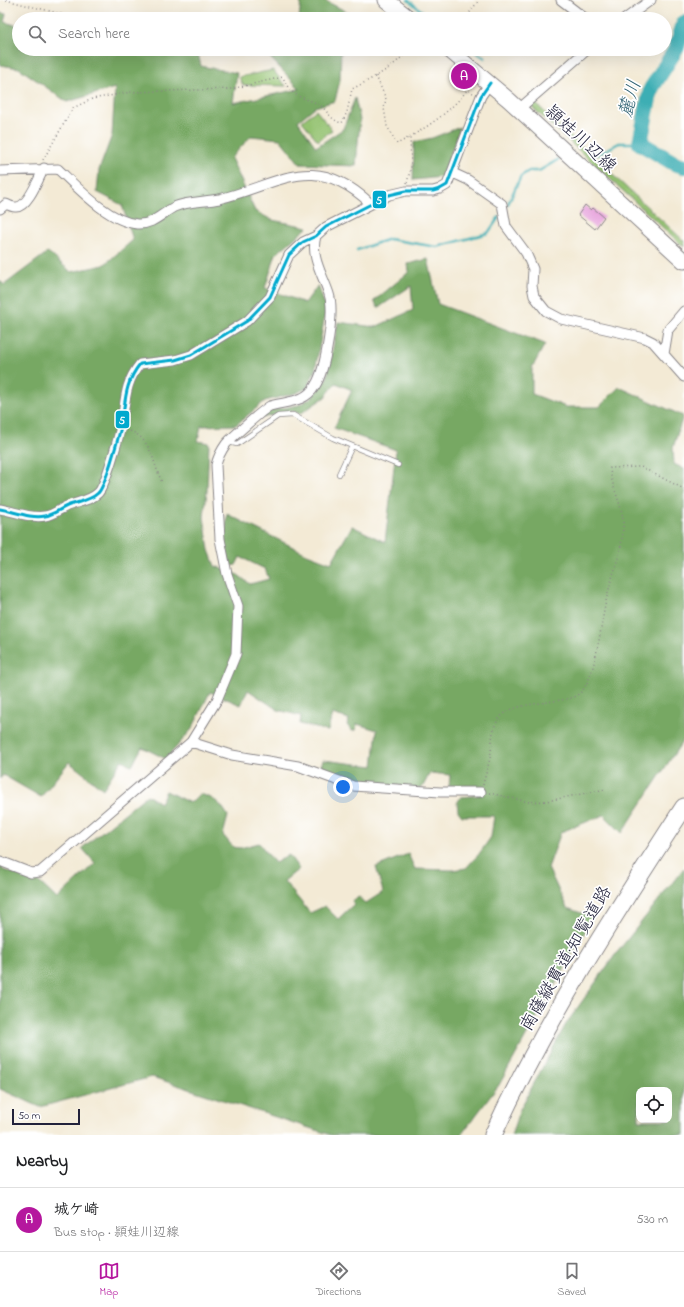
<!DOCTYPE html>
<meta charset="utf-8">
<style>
:root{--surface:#fff;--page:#f2f2f2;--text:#202124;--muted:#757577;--line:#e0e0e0;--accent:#b5179e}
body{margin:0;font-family:"Indie Flower","Klee One",sans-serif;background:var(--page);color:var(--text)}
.controls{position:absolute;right:12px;bottom:12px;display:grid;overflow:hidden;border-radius:8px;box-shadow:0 4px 16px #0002}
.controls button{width:36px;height:36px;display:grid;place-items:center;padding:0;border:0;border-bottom:1px solid var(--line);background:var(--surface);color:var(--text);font:20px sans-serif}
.scale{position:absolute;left:12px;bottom:10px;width:68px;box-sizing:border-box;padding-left:4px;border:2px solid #22223b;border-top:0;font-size:11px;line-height:14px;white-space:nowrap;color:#22223b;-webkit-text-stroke:3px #fff;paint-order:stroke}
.you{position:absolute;left:343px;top:787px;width:14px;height:14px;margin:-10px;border:3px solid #fff;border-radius:50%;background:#1a73e8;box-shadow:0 0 0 6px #1a73e833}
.badge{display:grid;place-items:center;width:26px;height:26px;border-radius:50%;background:var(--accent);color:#fff;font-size:13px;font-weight:700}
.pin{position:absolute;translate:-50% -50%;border:2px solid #fff;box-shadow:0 1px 4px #0006}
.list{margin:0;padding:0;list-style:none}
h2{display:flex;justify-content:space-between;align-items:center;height:52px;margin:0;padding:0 16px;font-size:17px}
h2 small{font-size:13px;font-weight:400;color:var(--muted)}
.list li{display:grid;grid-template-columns:26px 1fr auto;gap:12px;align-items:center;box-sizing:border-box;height:64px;padding:0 16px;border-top:1px solid var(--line)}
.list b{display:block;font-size:15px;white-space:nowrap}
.list p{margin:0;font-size:13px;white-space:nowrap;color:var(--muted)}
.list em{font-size:13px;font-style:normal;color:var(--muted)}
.icon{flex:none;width:22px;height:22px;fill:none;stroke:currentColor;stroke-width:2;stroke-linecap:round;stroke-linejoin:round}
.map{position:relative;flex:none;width:684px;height:1135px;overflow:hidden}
.search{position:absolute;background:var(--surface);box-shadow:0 4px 16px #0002;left:12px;right:12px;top:12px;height:44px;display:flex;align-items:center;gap:10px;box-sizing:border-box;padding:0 14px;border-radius:22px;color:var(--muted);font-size:15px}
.sheet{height:116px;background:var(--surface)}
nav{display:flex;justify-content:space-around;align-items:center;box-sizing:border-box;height:56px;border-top:1px solid var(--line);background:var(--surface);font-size:11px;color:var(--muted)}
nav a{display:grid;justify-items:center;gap:2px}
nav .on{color:var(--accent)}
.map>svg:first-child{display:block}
.green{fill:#94c271;stroke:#5b7256}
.forest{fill:#77a863;stroke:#4c654f;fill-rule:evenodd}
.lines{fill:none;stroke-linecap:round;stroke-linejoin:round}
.stream{stroke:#3caeb4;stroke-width:2.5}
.river{stroke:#3caeb4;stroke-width:16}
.building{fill:#e8a7de}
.service-casing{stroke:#8a8688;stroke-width:6}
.minor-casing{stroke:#8a8688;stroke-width:11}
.primary-casing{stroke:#8a8688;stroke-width:17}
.motorway-casing{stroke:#8a8688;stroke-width:19}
.path{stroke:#8a8688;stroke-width:1.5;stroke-dasharray:1 3;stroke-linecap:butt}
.service{stroke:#fff;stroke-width:4.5}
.minor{stroke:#fff;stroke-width:9}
.primary{stroke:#fff;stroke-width:15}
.motorway{stroke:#fff;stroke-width:17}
.bus-1-casing{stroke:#fff;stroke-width:6}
.bus-1{stroke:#00a9ce;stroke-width:3}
.labels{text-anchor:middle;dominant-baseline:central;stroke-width:3.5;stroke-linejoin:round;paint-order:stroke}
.street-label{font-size:18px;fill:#22223b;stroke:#fff}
.water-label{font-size:19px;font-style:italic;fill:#2e6171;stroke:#fff}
.line-badge{stroke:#fff;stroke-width:1.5}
.badge-label{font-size:11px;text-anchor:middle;font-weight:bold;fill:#fff}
</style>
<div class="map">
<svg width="684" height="1135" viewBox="0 0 684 1135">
<rect width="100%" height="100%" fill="#fff"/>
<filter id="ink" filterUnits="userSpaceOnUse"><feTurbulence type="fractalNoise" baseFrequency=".025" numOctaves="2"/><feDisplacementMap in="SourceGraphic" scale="8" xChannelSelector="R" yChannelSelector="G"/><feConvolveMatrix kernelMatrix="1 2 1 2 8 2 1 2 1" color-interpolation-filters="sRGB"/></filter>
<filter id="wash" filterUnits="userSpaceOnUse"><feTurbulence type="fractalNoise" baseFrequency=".012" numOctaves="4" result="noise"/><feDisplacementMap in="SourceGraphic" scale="16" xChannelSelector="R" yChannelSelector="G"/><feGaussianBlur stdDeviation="0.9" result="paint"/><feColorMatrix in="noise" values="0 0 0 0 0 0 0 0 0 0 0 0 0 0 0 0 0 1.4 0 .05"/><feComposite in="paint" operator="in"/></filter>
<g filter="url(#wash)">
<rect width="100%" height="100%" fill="#f3ead5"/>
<path class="green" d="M273,70l13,16 -43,-1 -4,-8z
M535,103l149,138v6l-152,-140z
M316,110l16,20 -14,11 -16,-20z"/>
<path class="forest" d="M301,0h23l29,15 -2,4h-52z
M0,13l6,1 -2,8 15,4v23h178l4,17 36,7 -4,30 67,-14 -38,-40h79l-1,31 -5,21 -20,6 -17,14 18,26 27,-18 12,-31 5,22 -4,46 -56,-2 -20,-25 -29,-3 -20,22 24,53 17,9 36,7 -32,27 -11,34 40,15 13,-18 8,24 -11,62 -8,17 -11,5 -31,8 -29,24 -35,1 -3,15 11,2 -2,48 -3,26 5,33 6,16 23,9 12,9 19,-5 -4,-10 -25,-12 -4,8 -6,1 -5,-26 2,-26 80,40 24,9 21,-37 33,16 11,-92 -62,-22 18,-38 -16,-7 -11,14 -25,17 -8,-3 -31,7 10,-8 28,-5 13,-8 15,-19 11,-56 37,5 38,-17 -2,-24 -33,22 -4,-7 35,-29 -1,-8 20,-5 10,45 107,40 -13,24v26l34,13h33l20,-20 64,29 -10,32 1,16 10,5v270l-62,94 -18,-18 -43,17 -13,36 19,40 26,9 -94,168 -38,50h-130l-179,-58 -112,30 -40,-18v-231l3,12 34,10 20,19 38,-36 -13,-15 65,-53 13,8 6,-12 24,12 9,-9c14,3 22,9 29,22l-5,19 10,12 7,1 19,-5 16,20 14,-8 10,14 -15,12 26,32 15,-7 13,13 16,-15 -2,-3 7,-4 7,6 17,-11 -7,-25 32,-13 7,15 38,1 13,-2 13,-14 12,-17 3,-21h-32l-4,-5 -1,-8 4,-6 22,-2 -34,-7 1,-13 -20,-2 -8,15 -55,-4 -48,-13 4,-11 50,6 4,-36 -20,-6 -1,6 -4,1 -5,-6 2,-6 -17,-5 -4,17 -28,-7 1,-8 -23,-6 -30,-20 -7,15 -31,-13 -18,37 -26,30 -24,-12 -10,19 -10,-6 -19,29 -34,-27 -28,35 -38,-22 -3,4v-499l4,5 44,-33 23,20 33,-7 29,-25 -11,-35 -25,-13 2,-22 13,-35 3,-47 -48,14 -48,-34 -19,-3z
M460,127l-17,50 -30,3 1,-38 18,-4z
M684,868v267h-173l8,-24 47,-87 49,-69zM639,1090h30v30h-30z"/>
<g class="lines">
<path class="stream" d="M408,0l24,19
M472,49l13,9
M597,155l22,-12h21
M508,204l13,-28 8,-5h10l20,-12
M357,250l32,-11 48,8 51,-14 11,-16"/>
<path class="river" d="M684,23l-8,26 -25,40 -11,54 34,20 10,3"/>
</g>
<g id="blocks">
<path class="building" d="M585,205l6,5 2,-2 11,9 -9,12 -17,-14z"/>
</g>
</g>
<g filter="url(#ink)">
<use href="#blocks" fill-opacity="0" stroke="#8a8688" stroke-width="1"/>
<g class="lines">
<g class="service-casing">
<path id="service" d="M228,442l9,2 41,-28 15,-1 40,23 65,27
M339,474l13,-28"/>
</g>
<g class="minor-casing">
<path id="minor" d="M561,0l25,19
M625,19l26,-19
M519,109l69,-60
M0,171l58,-2c20,19 50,52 79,55 16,1 24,-10 37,-17 14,-6 31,-5 45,-8 62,-15 94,-49 151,4
M453,173l15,7 34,24 4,22 20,27 7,16 -1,17 2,10 12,15 15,8 84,19 8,4 31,35
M0,209l6,-5c2,1 6,3 9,3 12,2 24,-29 29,-39
M664,354l4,-24 16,-19
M0,509c13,2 31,10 45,7 8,-1 15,-7 22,-10 10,-4 23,-5 31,-13 7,-6 20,-54 23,-66 5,-23 2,-42 19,-63l35,-4 16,-5 56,-34 23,-24 19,-42 14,-13 13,-6 10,-9 63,-32 17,-4h27l7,-2 7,-4 34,-89 9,-13
M191,742l41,13 66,11 55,20 87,6h41
M0,861l31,12 9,-1 151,-130 26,-42 19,-46 2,-48 -11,-32 -7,-35 -4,-74c2,-8 5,-14 10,-21 4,-5 39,-36 44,-38 17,-5 35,-3 45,-20 11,-17 20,-74 14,-92 -6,-19 -19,-37 -13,-58"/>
</g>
<g class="primary-casing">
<path id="primary" d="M386,0l24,19
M448,49l61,51 175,161"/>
</g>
<g class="motorway-casing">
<path id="motorway" d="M493,1135c53,-115 122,-222 191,-328"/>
</g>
<path class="path" d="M6,0l75,19
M465,19l14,-19
M376,76l10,23 -2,9 3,18 10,18c26,-14 52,-30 70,-54l6,3
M43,160l30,-52 19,-9 39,-7 100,-3 52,-12c3,7 5,12 11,16 7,6 18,7 26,12 8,6 11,16 22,18l5,-11 5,-23c21,-11 42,-21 57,-40
M407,183l4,-16 -1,-29
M130,431c22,8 23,33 32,51
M483,785c2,-9 5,-18 7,-27 3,-16 0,-34 14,-44 11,-9 31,-10 44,-12 10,-2 24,-2 32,-9 16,-14 21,-71 26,-92 6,-28 18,-52 17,-80 -1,-18 -12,-34 -13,-53l31,-1 43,22
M489,793l40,9 18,-1 59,-12"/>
<use href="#service" class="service"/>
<use href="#minor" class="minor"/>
<use href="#primary" class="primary"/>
<use href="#motorway" class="motorway"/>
<g class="bus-1-casing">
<path id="bus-1" d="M0,509c13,2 31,10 45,7 8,-1 15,-7 22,-10 10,-4 23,-5 31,-13 7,-6 20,-54 23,-66 5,-23 2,-42 19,-63l35,-4 16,-5 56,-34 23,-24 19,-42 14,-13 13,-6 10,-9 63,-32 17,-4h27l7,-2 7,-4 34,-89 9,-13"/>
</g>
<use href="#bus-1" class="bus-1"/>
</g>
</g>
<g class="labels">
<g class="street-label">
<text transform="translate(580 140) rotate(43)">頴娃川辺線</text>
<text transform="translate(567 959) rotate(-60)">南薩縦貫道;知覧道路</text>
</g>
<g class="water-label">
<text transform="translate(631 99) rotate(-74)">麓川</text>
</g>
</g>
<g class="line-badge">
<rect x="372" y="190" width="15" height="19" rx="4" fill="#00a9ce"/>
<rect x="115" y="410" width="15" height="19" rx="4" fill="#00a9ce"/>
</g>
<g class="badge-label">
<text x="379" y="204">5</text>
<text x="122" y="424">5</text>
</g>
</svg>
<div class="controls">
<button><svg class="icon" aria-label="locate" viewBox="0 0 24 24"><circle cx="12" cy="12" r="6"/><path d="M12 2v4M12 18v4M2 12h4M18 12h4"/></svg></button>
</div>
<div class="scale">50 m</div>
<div class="you"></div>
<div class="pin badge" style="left:464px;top:76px">A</div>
<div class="search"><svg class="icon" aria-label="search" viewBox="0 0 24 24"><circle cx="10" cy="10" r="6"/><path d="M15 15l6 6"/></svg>Search here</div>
</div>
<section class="sheet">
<h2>Nearby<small></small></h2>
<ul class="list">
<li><span class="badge">A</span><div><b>城ケ崎</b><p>Bus stop · 頴娃川辺線</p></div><em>530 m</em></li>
</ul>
</section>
<nav>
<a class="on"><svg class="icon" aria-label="map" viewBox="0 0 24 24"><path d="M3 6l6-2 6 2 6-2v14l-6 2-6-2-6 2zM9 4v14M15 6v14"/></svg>Map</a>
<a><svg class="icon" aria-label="directions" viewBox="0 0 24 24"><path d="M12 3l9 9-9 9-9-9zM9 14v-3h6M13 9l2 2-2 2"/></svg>Directions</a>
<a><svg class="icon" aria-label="saved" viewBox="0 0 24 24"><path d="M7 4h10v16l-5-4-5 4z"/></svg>Saved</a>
</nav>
